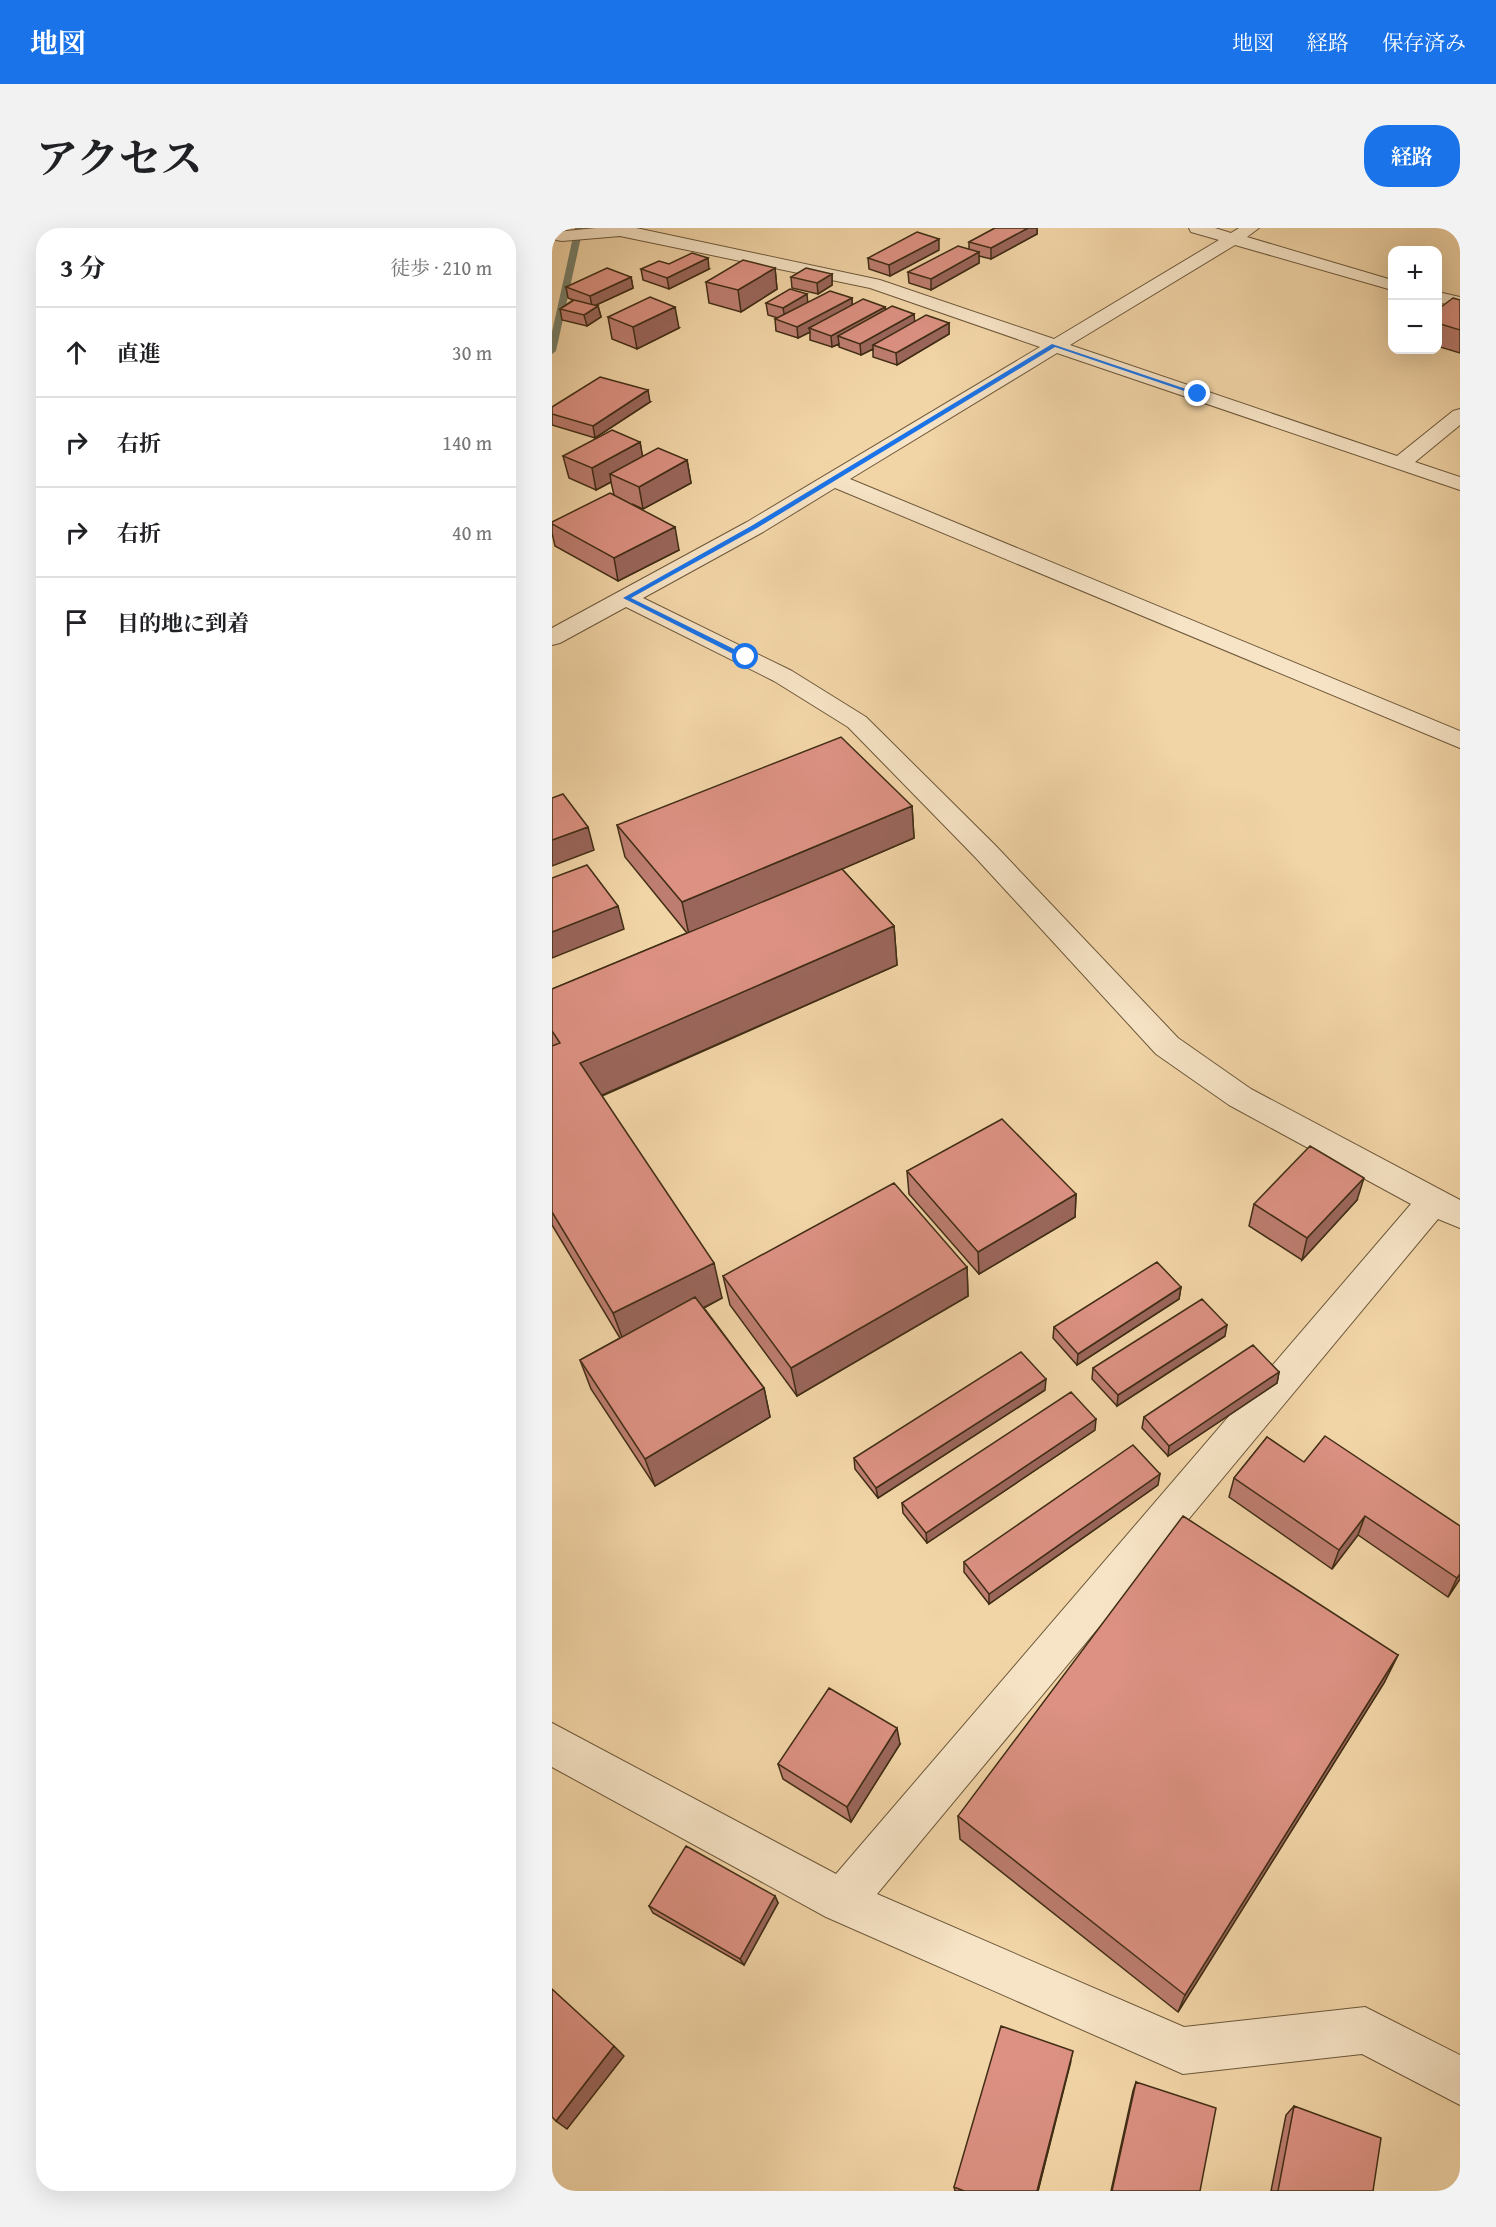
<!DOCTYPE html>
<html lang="ja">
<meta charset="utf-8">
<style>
:root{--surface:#fff;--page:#f2f2f2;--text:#202124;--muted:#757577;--line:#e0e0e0;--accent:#1a73e8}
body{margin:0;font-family:"Gentium Book Plus","Noto Serif JP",serif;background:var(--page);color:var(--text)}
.controls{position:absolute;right:18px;top:18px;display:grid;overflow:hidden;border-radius:12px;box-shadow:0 6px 24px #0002}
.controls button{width:54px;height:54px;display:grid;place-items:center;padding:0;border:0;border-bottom:2px solid var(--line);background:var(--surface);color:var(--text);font:30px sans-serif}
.stop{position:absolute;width:18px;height:18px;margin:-14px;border:4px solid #1a73e8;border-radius:50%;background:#fff}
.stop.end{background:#1a73e8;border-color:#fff;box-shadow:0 2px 6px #0008}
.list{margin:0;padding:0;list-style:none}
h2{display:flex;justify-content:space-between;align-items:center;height:78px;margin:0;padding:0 24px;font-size:26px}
h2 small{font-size:20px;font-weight:400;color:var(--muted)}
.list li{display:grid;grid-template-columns:39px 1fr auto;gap:18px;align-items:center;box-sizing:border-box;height:90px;padding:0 24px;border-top:2px solid var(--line)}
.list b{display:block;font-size:22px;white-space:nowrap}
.list em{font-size:20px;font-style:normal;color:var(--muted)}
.icon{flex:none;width:33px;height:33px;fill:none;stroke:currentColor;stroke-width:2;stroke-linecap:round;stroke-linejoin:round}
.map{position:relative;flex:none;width:908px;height:1963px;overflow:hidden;border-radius:24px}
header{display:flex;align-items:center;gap:36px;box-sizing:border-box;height:84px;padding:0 30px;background:var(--accent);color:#fff}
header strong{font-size:28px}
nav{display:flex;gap:33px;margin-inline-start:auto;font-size:21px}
.intro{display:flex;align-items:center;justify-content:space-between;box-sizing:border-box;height:144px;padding:0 36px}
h1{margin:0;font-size:42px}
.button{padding:15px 27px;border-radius:24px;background:var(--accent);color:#fff;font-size:21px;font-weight:700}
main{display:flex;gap:36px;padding:0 36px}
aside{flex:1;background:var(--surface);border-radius:24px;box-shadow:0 6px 24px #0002}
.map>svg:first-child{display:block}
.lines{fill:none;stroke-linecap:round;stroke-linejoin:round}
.stream{fill:#77816c;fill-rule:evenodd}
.minor-casing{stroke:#6d583a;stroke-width:2}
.minor{fill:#f7e4c6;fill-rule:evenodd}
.wall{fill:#bd7d70;stroke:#412e16;stroke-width:1.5}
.shaded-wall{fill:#9a665b;stroke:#412e16;stroke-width:1.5}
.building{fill:#dc9182;stroke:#412e16;stroke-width:1.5}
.route{fill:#1a73e8}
</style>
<header>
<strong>地図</strong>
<nav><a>地図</a><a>経路</a><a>保存済み</a></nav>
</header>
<div class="intro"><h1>アクセス</h1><a class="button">経路</a></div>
<main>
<aside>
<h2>3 分<small>徒歩 · 210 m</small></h2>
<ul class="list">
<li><svg class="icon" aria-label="ahead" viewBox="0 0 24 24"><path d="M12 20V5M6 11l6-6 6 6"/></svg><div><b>直進</b></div><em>30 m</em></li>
<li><svg class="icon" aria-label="right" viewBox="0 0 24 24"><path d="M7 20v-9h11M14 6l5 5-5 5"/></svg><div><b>右折</b></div><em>140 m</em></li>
<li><svg class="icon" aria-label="right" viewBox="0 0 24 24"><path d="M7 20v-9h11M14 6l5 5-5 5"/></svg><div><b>右折</b></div><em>40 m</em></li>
<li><svg class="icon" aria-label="arrive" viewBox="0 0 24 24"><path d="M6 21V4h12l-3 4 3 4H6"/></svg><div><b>目的地に到着</b></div></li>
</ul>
</aside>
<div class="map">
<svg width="908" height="1963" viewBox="0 0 908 1963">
<rect width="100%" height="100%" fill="#f2d5a7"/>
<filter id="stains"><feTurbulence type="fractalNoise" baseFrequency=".00333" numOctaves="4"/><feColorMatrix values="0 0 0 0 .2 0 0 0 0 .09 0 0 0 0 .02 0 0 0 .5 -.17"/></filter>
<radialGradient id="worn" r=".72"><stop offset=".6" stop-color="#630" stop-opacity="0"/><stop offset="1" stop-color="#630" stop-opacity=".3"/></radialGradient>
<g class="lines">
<path class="stream" d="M23,0h8l-27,123 -4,3v-22z"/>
<g class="minor-casing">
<path id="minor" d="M44,0h40l244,52 174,59 165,-99 -28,-8 -2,-4h26l16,5 8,-5h20l-12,9 145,43v10l-157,-45 -165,100 327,111 56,-45 7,-2v16l-45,37 45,15v13l-403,-137 -207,126 610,252v17l-625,-260 -72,44 -120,66 149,73 74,46 129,128 183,193 73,51 209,111v28l-22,-9 -561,675 307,133 181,-20 95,48v50l-98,-51 -179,20 -357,-157 -274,-150v-44l284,151 575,-670 -182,-99 -73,-51 -181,-197 -127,-130 -74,-46 -148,-74 -66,36 -8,2v-17l195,-106 293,-175 -170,-59 -250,-52 -58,5 -6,-1 -2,-4 2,-4z
M886,64l22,5v11l-22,-6z"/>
</g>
<use href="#minor" class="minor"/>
</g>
<path class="wall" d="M443,0h42v6l-46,25 -12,-3v7l-48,27 -22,-7 -1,-11 61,-23v-7z
M387,22l-49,26 -21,-7 -1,-11z
M117,36l40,5 -40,20 -26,-9 -2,-11z
M223,40l2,21 -36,23 -32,-9 -3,-21z
M280,46v11l-14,9 -26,-6 -1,-11z
M79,49l2,11 -37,17 2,1 3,11 -14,9 -25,-6 -2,-11 13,-9 -5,-2 -2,-11z
M300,70v7l33,2 1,3 28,4v8l35,1v11l-52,31 -24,-8v-8l-12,6 -22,-8v-3l-7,3 -22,-7v-8l-12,6 -22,-7 -1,-12 3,-1 -10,-3 -2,-12 42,-1z
M908,72v53l-23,-7v-36z
M56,89l71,11 -42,21 -25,-10z
M98,174l-55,36 -43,-13v-18z
M88,214l2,14 45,4 4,23 -48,26 -11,-5 47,46 -61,31 -63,-35 -3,-13v-11l62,-27 -3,-13 -15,8 -27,-12 -6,-22z
M360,578l2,32 -72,31 52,57 3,39 -295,131 120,202 -18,10 60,80 6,29 -115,69 -64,-97 -11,-29 40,-22 -68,-113v-236l135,-56 -62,-76 -8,-32z
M355,943l169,23 -1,23 -96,57 -70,-80z
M805,972l-55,60 -53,-34 5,-22z
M415,1039l1,29 -171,100 -67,-91 -7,-29z
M629,1059l-2,12 -102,66 -24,-27 1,-11z
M673,1108l-108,70 -25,-27 1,-11z
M727,1144l-2,11 -109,73 -26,-28 2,-11z
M493,1162l-167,108 -23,-29 -1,-11z
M543,1202l-168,113 -24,-30 -1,-10z
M715,1209l193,142 -12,18 -90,-62 -26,34 -103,-72 5,-19z
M606,1257l-169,119 -25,-32v-10z
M846,1427l-14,28 -206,329 -218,-173 -2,-23z
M348,1516l-49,78 -68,-43 -5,-15z
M223,1668l3,7 -34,62 -91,-52 -4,-7z
M519,1833l-33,130h-83l-1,-4z
M584,1854l64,109h-89l22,-100z
M742,1878l79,85h-102l15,-76z"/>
<path class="shaded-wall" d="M476,0h9v6l-46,25v-11z
M387,11v11l-49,26 -1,-11z
M427,24v11l-48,27v-11z
M156,30l1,11 -40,20 -2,-11z
M223,40l2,21 -36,23 -3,-22z
M280,46v11l-14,9 -1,-11z
M79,49l2,11 -41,19 -2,-11z
M255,66l1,11 -23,14 -2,-11z
M300,70v11l-43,19 1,4 -12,6 -1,-11z
M46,78l3,11 -14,9 -3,-11z
M123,79l4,21 -42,21 -4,-22z
M333,79l1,11 -48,18 1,8 -7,3 -1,-11z
M362,86l1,11 -42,20v4l-12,6 -1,-11z
M397,95v11l-52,31 -1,-12z
M96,162l2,12 -55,36 -2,-12z
M88,214l4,22 -34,10 1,8 -15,8 -4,-22z
M135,232l4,23 -48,26 -4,-22z
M123,299l4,23 -61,31 -4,-23z
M360,578l2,32 -225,97 -7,-33z
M36,599l6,23 -42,16v-26z
M66,678l6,23 -72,29v-26z
M342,698l3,39 -306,135 -11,-37z
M812,950l-7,22 -55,60 5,-22z
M524,966l-1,23 -96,57 -1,-22z
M162,1035l8,35 -96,50 -13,-35z
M415,1039l1,29 -171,100 -6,-28z
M629,1059l-2,12 -102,66 1,-11z
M675,1097l-2,11 -108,70 1,-11z
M727,1144l-2,11 -109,73 1,-10z
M494,1151l-1,11 -167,108 -2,-10z
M212,1160l6,29 -115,69 -10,-27z
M544,1191l-1,11 -168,113 -1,-10z
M608,1246l-2,11 -169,119v-10z
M813,1288l-7,19 -26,34 7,-19z
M908,1346v5l-12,18 9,-19z
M846,1427l-14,28 -206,329 7,-17z
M345,1500l3,16 -49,78 -4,-15z
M223,1668l3,7 -34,62 -4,-6z
M62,1818l10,10 -57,73 -11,-8z
M521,1823l-35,140h-1z"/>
<path class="building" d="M443,0h33l-37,20 -22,-6z
M365,4l22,7 -50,26 -21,-7z
M406,18l21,6 -48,27 -23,-7z
M140,25l16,5 -41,20 -26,-9 18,-8 10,3z
M191,32l32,8 -37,22 -32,-8z
M55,40l24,9 -41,19 -24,-9z
M254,40l26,6 -15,9 -26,-6z
M238,61l17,5 -24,14 -17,-5z
M278,63l22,7 -55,29 -22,-8z
M98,69l25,10 -42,20 -25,-10z
M901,70l7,2v30l-23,-7v-13z
M311,71l22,8 -54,29 -22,-8z
M22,72l24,6 -14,9 -24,-6z
M340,78l22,8 -54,30 -22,-8z
M374,87l23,8 -53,30 -23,-8z
M48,149l48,13 -55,36 -41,-12v-7z
M60,202l28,12 -48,26 -29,-12z
M106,220l29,12 -48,27 -29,-13z
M58,265l65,34 -61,31 -62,-34v-2z
M289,509l71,69 -230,96 -65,-77z
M11,566l25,33 -36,13v-42z
M35,637l31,41 -66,26v-54z
M290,641l52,57 -314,137 134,200 -101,50 -61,-101v-166l8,-3 -8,-12v-42z
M450,891l74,75 -98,58 -71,-81z
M758,918l54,32 -57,60 -53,-34z
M342,955l73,84 -176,101 -68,-92z
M605,1034l24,25 -103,67 -24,-27z
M143,1069l69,91 -119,71 -65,-99z
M650,1071l25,26 -109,70 -25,-27z
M701,1117l26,27 -110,74 -25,-29z
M469,1124l25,27 -170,109 -22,-30z
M519,1164l25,27 -170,114 -24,-30z
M773,1208l135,90v48l-3,4 -92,-62 -26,34 -105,-72 33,-41 37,25z
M581,1217l27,29 -171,120 -25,-32z
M631,1288l215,139 -213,340 -227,-179z
M277,1460l68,40 -50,79 -69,-43z
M134,1618l89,50 -35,63 -91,-53z
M0,1761l62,57 -58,75 -4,-4z
M449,1798l72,25 -36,140h-73l-10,-4z
M584,1854l80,26 -16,83h-88z
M742,1878l87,32 -8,53h-95z"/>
<path class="route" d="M500,116l149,50 -5,1 -141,-48 -298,181 -126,70 117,58v3h-5l-120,-61 130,-73z"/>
<rect width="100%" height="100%" filter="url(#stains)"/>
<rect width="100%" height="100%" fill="url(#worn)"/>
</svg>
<div class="controls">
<button>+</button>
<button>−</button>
</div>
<div class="stop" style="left:194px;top:429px"></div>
<div class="stop end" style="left:646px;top:166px"></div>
</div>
</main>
